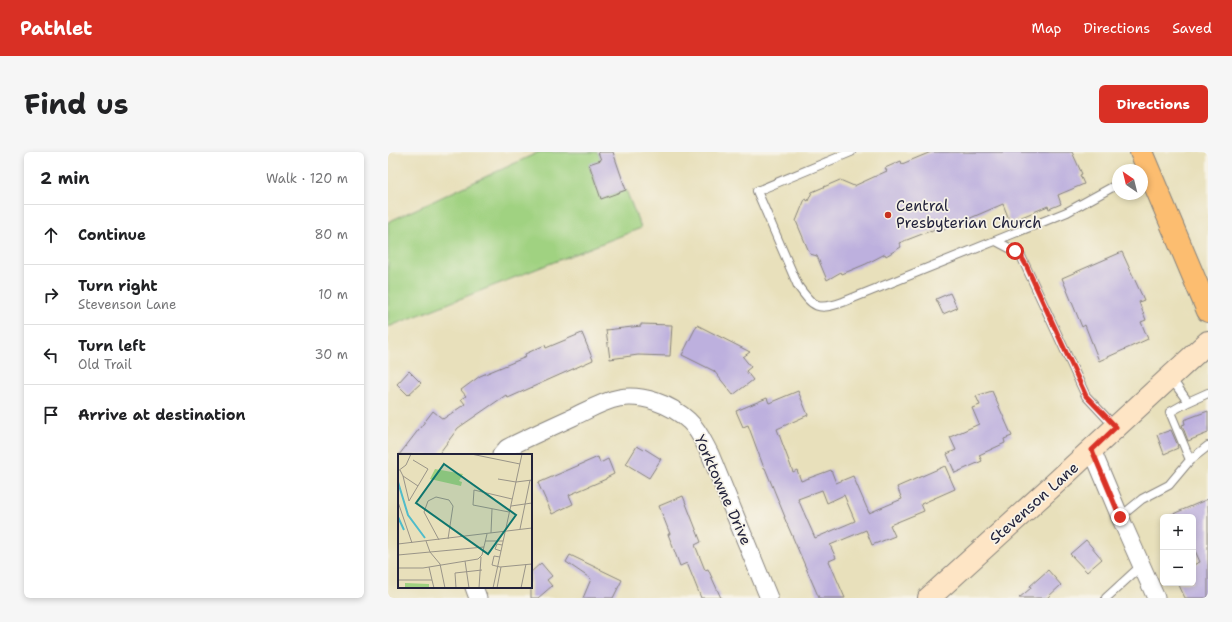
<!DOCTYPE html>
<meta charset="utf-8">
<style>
:root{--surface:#fff;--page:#f6f6f6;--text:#202124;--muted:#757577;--line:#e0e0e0;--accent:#d93025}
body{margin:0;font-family:"Shantell Sans",sans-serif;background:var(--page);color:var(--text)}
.controls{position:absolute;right:12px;bottom:12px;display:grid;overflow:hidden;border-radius:6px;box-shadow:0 2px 6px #0003}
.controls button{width:36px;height:36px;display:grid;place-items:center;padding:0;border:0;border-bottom:1px solid var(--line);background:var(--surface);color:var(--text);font:20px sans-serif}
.compass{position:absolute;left:724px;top:12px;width:36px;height:36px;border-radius:50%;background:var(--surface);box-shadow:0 2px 6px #0003;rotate:325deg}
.stop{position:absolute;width:12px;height:12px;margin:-9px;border:3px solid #d93025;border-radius:50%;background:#fff}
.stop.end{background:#d93025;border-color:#fff;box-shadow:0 1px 4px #0008}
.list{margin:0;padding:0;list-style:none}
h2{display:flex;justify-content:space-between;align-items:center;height:52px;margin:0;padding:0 16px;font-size:17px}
h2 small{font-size:13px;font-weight:400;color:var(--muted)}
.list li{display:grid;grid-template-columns:26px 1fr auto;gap:12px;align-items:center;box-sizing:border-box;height:60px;padding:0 16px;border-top:1px solid var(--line)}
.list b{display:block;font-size:15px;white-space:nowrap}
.list p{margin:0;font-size:13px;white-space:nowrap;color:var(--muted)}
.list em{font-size:13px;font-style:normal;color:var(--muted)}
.icon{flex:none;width:22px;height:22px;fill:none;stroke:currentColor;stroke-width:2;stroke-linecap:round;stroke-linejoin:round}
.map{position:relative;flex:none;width:820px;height:446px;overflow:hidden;border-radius:6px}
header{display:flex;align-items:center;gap:24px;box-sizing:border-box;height:56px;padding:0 20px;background:var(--accent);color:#fff}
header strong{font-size:19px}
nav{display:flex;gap:22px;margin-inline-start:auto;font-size:14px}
.intro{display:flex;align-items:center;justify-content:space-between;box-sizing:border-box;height:96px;padding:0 24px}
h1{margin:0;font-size:28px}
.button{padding:10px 18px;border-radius:6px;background:var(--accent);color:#fff;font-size:14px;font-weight:700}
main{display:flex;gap:24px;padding:0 24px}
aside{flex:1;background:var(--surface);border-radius:6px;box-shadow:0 2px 6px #0003}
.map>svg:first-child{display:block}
.green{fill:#a0d281;stroke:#617a5e}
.building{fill:#bdb0de;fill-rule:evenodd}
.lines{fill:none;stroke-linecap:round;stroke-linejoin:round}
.lane-casing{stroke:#85817b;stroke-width:10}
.street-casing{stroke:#85817b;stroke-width:19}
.secondary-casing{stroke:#85817b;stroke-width:24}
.primary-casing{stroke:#85817b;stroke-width:24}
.lane{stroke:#fff;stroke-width:8}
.street{stroke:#fff;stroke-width:17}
.secondary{stroke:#fee5c5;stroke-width:22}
.primary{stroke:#fcbd6f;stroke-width:22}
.route{stroke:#d93025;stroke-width:5}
.poi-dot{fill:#c8321e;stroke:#f7f3e8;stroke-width:1.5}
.labels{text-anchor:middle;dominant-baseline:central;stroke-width:3.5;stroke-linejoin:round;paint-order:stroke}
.poi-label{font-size:15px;fill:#22223b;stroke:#f7f3e8;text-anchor:start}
.street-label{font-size:15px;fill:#22223b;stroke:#f7f3e8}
.inset-river{fill:none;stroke:#50bcca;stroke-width:2}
.inset-road{fill:none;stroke:#999488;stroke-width:1}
.view{fill:#0f766e;fill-opacity:0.15;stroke:#0f766e;stroke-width:2}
.inset-edge{fill:none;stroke:#22223b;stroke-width:2}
</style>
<header>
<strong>Pathlet</strong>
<nav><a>Map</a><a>Directions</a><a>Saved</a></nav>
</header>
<div class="intro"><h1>Find us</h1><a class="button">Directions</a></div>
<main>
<aside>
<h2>2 min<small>Walk · 120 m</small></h2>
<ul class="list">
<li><svg class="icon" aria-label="ahead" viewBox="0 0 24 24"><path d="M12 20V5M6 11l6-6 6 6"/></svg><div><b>Continue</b></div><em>80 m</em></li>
<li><svg class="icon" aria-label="right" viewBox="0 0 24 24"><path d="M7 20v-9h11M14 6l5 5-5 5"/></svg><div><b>Turn right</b><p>Stevenson Lane</p></div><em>10 m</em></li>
<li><svg class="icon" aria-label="left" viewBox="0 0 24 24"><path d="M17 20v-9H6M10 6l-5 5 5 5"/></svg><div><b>Turn left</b><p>Old Trail</p></div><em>30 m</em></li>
<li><svg class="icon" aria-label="arrive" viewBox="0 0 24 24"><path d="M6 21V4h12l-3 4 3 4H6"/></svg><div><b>Arrive at destination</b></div></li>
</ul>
</aside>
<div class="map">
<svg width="820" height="446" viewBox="0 0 820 446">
<rect width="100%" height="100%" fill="#f7f3e8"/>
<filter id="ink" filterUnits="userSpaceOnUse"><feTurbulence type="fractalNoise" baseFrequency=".025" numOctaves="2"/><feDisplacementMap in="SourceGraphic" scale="8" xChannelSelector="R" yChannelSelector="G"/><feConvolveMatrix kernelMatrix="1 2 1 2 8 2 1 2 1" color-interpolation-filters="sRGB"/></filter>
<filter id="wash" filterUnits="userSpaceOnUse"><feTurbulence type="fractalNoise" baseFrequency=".012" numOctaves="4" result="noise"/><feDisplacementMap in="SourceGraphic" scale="16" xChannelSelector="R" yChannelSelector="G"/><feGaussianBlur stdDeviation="0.9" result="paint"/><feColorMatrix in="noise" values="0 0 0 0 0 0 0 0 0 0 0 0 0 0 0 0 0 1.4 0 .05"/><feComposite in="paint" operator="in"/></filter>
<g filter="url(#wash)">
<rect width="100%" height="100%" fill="#e8e0bb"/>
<path class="green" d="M151,0h59l3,8 -12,5 12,34 25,-9 15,38 -253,99v-105z"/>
<g id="blocks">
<path class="building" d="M210,0h15l13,38 -25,9 -12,-35 12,-4z
M543,0h141l10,22 -2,1 4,9 -26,11 3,9 -12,5 -1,-3 -38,16 -7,-18 -65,28 -2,-3 -5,3 -1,-1 -31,12 2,4 -15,9 -1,-2 -19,10 -24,10 -1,-2 -14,8 -10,-24 -7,-2 -14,-33 9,-22 3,2 4,-9 28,-12 14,6 33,-15 -2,-3 16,-7 1,3z
M734,100l22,48 -5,2 7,18 -5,2 7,17 -49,22 -14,-36 -3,2 -20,-49z
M562,141l7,15 -14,6 -7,-15z
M253,172l31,1 -2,31 -32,-1 -28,4 -4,-29 35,-4z
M309,173l53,27 -7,5 8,10 -5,4 7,9 -20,15 -19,-24 -32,-16z
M194,181l11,27 -85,38 -2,-3 -48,33 -20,27h-39l34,-44 10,8 22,-15 -4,-5 5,-3 -5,-6 19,-14 46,-19 -1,-3 20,-9 1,3z
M21,219l12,12 -13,12 -11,-11z
M410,239l10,24 -31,14 16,43 4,-2 4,11 30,-11 5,13 17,-7 16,37 33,-14 -5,-12 48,-21 10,23 -34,15 3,7 -34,14 5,11 -23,9 -6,-15 -36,15 6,13 -7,3 16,37h-26l-35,-81h1l-20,-49h-1l-16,-43 -5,2 -7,-16 31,-13 2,5zM434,338l5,13 17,-8 11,26 -40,17 -17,-39z
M604,239l20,45 -8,3 1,4 -26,12 3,6 -27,12 -8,-19 9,-4 -6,-13 29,-13 -7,-16 8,-3 -4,-9z
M820,259v22l-20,8 -6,-16 3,-1 -1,-4z
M783,278l7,16h-1l1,2 -14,6 -7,-19z
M249,294l7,4 1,-1 16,10 -12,19 -23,-14z
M210,305l2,6 8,-4 6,15 -8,4v1l-37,16 4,9 -21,10 -14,-31z
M295,344l18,46 -6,3 10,25 3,-1 13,29h-20l-14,-35 -7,3 -12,-32h2l-11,-28z
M820,347v99h-23l-7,-15h15v-18l7,-3 -7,-16v-29h-27z
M698,388l16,19 -15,13 -17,-18z
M182,403l52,25 -9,18h-30l8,-19 -25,-17z
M153,411l11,13 -5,4 5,6 -14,12h-7v-26z
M660,418l13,15 -14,13h-28l12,-10 -1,-2z"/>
</g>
</g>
<g filter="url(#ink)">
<use href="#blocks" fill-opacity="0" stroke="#85817b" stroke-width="1"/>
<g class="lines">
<g class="lane-casing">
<path id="lane" d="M463,0l-94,39 41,95c16,22 19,25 45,16l224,-90 51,-28
M608,89l19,10 6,5 65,140 29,31
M783,226l17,24 20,-9
M800,250l-18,10 20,48
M732,365l22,-18 27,-14 21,-25 18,-14
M718,446l36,-33"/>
</g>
<g class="street-casing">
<path id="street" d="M704,298l28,67 36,81
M113,303l6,-7c22,-11 44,-21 66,-31 15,-7 30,-16 46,-19 23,-4 52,6 70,23 10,9 15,22 21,33l59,144
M86,435l4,11"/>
</g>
<g class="secondary-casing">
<path id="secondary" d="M541,446l120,-109 159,-147"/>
</g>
<g class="primary-casing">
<path id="primary" d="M753,0l67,159"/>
</g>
<use href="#lane" class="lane"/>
<use href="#street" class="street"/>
<use href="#secondary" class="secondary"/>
<use href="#primary" class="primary"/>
</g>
</g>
<g class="lines" filter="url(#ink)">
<path class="route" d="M627,99l6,5 5,9 60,131 30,31 -24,23 28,67"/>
</g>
<circle class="poi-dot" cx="500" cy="63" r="4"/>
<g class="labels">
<g class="poi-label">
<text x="508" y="54">Central<tspan x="508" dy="17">Presbyterian Church</tspan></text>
</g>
<g class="street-label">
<text transform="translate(335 338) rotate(66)">Yorktowne Drive</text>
<text transform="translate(646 351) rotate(-42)">Stevenson Lane</text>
</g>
</g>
<g transform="translate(10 302)">
<rect width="134" height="134" fill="#e8e0bb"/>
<path d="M37,15l28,5 -4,7 3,1 -1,4 -31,-7zM7,129l24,1v4h-24z" fill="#a0d281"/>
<path class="inset-river" d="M0,28l10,33 17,23M0,63l6,13"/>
<path class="inset-road" d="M73,0l49,10M2,16l3,6 15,10M0,17l8,-6 5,-11M5,22l6,25M100,25l18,3 16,-2M11,47l19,-32 -15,-9M0,48l14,41M113,52l21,-3M111,58l-36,-7 1,-15 38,9M122,75l10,-49M93,79l1,-24M41,86l-15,-28 4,-11 8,-4 13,3 4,6 -5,33M28,87l4,11 10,12 5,24M87,87h18M0,90l134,-16M103,97l-6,-2 2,-5 5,1M0,101l86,-8M102,103l-6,-1 -2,9 8,2 32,-3M67,107l4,27M31,113l3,13M0,114h25l55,-9 4,-4 5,-21M0,126h34l2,8M58,134l-1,-15 27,-3M81,134l2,-31M95,134l29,-134M99,134l4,-21M123,134l5,-24"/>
<path class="view" d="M46,10l72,51 -28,39 -72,-51z"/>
<rect width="134" height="134" class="inset-edge"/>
</g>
</svg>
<div class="controls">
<button>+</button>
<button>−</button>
</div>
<svg class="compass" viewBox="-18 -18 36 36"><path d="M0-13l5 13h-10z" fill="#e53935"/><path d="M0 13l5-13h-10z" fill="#757577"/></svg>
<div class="stop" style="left:627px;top:99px"></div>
<div class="stop end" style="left:732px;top:365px"></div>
</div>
</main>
